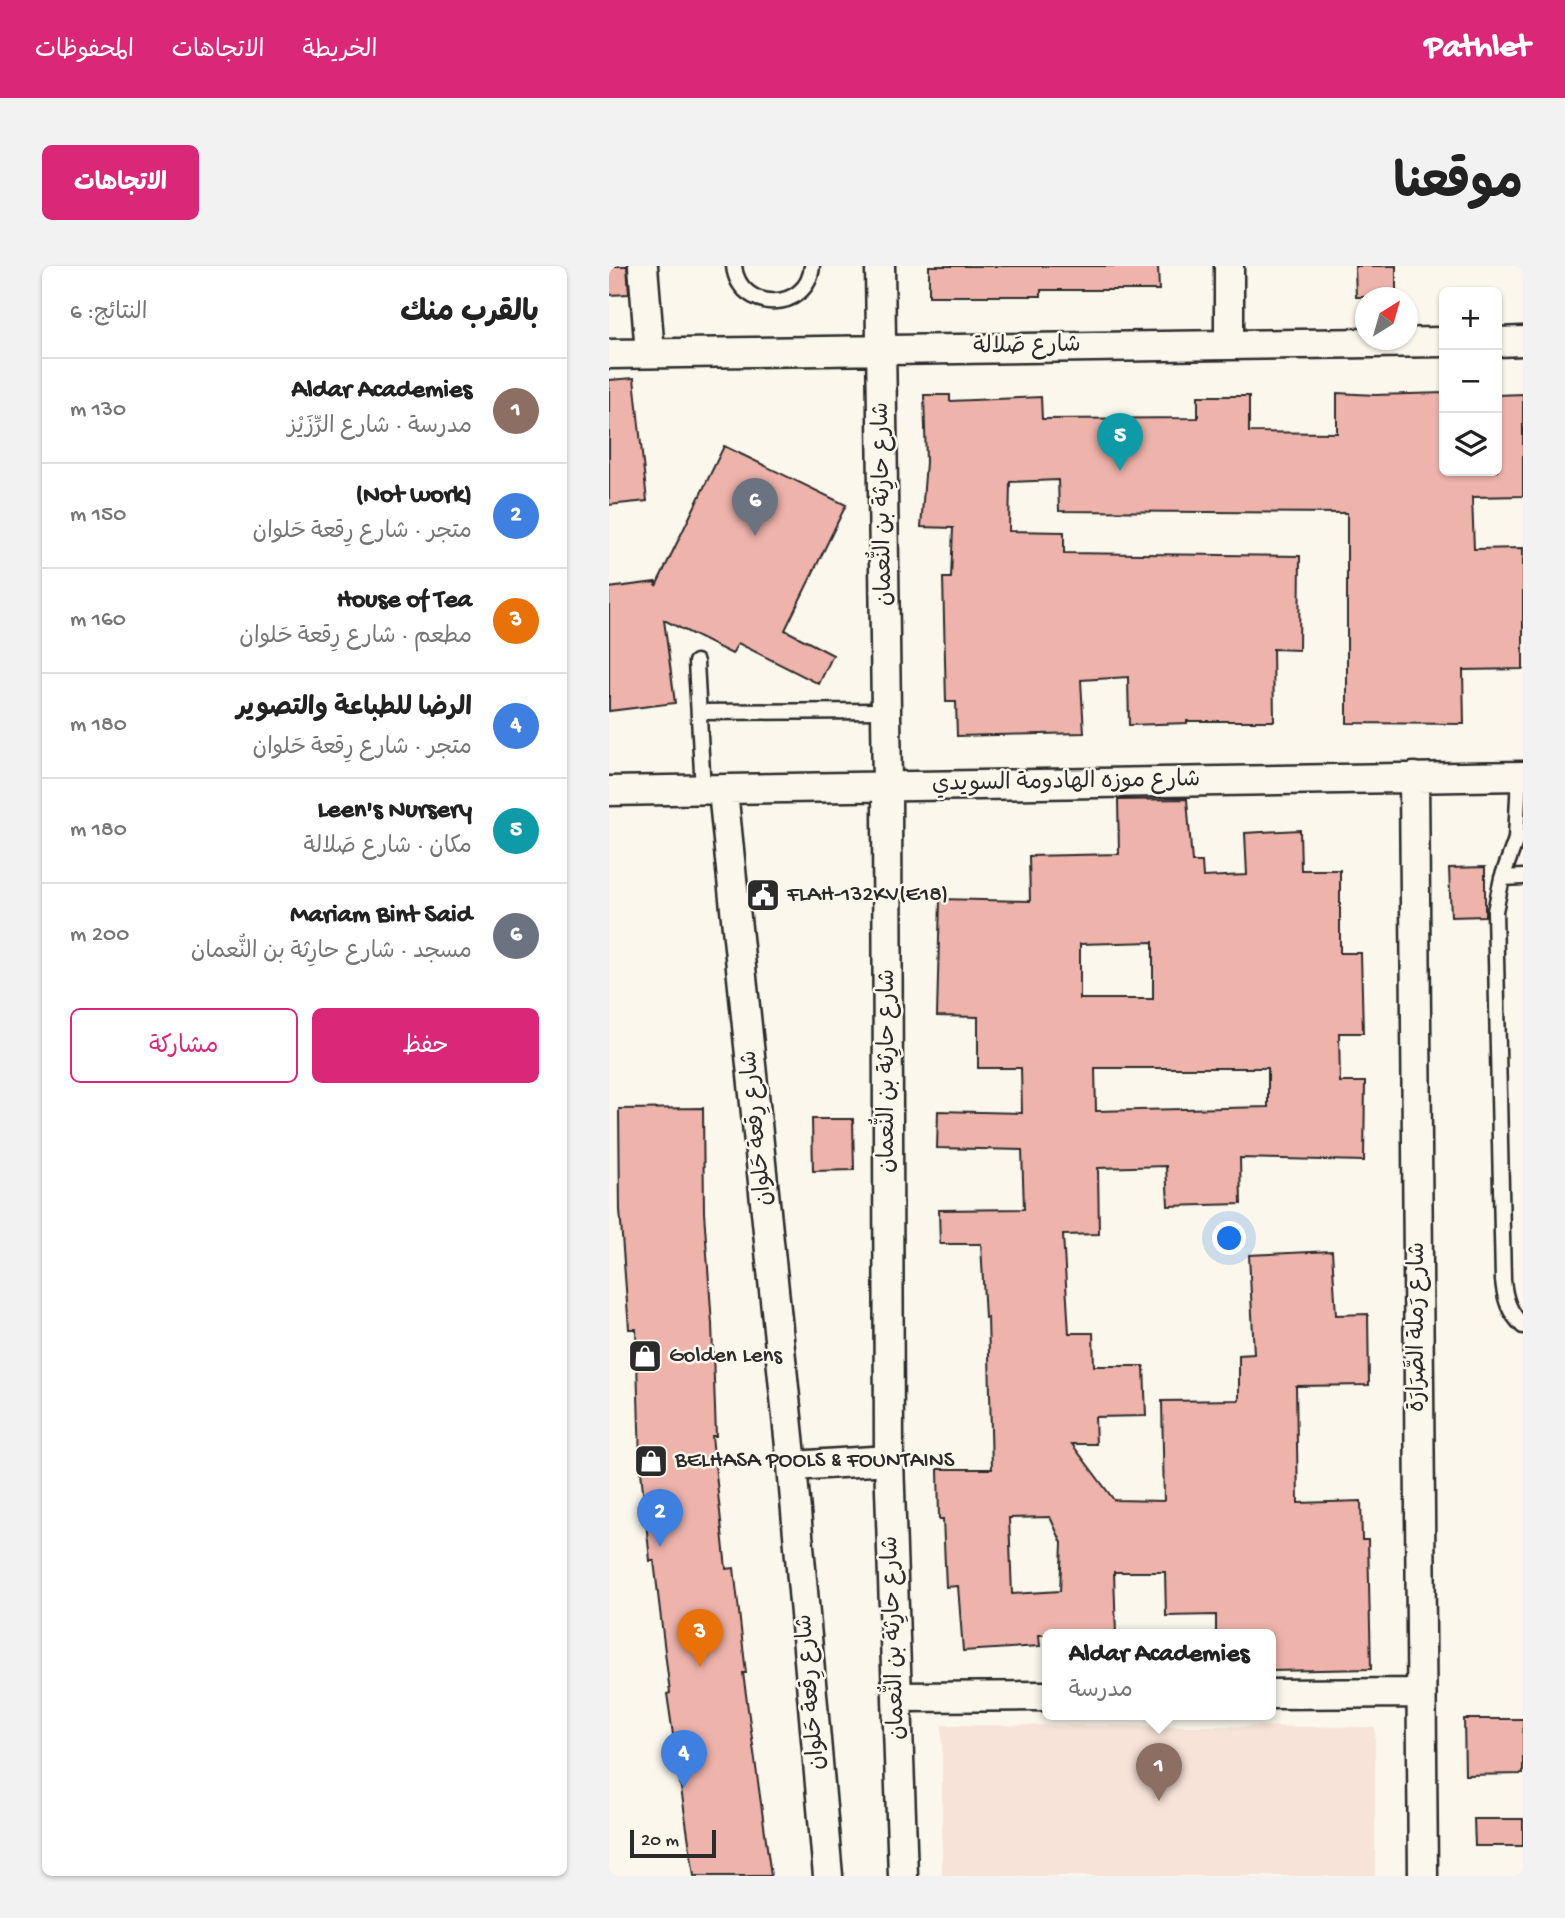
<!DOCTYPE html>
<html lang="ar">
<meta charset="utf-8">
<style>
:root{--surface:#fff;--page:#f2f2f2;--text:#222;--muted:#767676;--line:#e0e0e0;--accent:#db2777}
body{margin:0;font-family:"Gochi Hand","Playpen Sans Arabic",sans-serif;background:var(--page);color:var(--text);direction:rtl}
.controls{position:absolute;right:21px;top:21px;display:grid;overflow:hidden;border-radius:10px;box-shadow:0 2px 5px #0004}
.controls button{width:63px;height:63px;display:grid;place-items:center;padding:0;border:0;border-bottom:2px solid var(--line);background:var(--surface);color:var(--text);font:35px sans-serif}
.compass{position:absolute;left:746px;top:21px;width:63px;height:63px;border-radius:50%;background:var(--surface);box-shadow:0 2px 5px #0004;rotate:37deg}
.scale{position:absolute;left:21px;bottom:18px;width:86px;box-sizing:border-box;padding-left:7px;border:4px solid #2b2b2b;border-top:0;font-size:19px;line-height:24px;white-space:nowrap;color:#2b2b2b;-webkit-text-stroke:5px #fbf7ec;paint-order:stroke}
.you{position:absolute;left:621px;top:973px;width:24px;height:24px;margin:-18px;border:5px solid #fff;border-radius:50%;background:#1a73e8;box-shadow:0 0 0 10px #1a73e833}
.badge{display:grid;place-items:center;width:46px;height:46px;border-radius:50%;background:var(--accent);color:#fff;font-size:23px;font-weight:700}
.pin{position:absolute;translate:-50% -58px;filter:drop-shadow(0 2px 4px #0008)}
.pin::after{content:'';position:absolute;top:37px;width:24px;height:21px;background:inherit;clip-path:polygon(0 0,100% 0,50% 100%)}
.popup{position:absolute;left:433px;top:1363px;width:234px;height:91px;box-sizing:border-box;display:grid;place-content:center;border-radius:10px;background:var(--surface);filter:drop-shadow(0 2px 5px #0005);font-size:23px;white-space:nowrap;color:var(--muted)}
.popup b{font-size:26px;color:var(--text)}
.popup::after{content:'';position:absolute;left:50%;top:100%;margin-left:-14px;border:14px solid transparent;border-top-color:var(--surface)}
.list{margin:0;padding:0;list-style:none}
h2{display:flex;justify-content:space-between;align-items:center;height:91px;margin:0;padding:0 28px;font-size:30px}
h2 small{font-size:23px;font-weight:400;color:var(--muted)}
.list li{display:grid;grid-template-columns:46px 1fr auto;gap:21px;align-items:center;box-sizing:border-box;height:105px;padding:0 28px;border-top:2px solid var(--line)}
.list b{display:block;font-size:26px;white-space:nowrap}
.list p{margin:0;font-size:23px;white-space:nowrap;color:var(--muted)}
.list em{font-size:23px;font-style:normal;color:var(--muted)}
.actions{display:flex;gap:14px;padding:21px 28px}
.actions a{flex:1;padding:16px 0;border:2px solid var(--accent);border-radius:10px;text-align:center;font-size:24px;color:var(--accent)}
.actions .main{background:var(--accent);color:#fff}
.icon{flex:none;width:38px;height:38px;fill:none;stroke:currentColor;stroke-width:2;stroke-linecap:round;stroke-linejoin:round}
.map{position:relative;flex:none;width:914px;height:1610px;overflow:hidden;direction:ltr;border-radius:10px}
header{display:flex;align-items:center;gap:42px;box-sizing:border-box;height:98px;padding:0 35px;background:var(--accent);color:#fff}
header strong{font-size:33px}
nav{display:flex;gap:38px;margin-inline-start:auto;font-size:24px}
.intro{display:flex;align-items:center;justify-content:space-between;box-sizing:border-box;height:168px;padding:0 42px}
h1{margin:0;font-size:49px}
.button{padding:18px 32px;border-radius:10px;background:var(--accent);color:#fff;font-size:24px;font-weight:700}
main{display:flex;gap:42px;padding:0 42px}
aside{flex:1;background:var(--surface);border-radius:10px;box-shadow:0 2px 5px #0004}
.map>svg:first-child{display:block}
.built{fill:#f7e3d8}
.building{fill:#eeb3ab;stroke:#2b2b2b;stroke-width:2;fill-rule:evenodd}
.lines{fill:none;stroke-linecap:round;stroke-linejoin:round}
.service-casing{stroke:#2b2b2b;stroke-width:19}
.minor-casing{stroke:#2b2b2b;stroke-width:33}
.service{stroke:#fbf7ec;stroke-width:14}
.minor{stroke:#fbf7ec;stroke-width:28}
.labels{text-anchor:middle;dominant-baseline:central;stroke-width:5;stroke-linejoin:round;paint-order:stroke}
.street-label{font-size:23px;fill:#2b2b2b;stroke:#fbf7ec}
.poi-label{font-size:23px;fill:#2b2b2b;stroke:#fbf7ec;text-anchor:start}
</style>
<header>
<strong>Pathlet</strong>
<nav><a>الخريطة</a><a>الاتجاهات</a><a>المحفوظات</a></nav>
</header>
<div class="intro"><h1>موقعنا</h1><a class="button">الاتجاهات</a></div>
<main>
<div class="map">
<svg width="914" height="1610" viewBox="0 0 914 1610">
<rect width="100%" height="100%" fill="#fbf7ec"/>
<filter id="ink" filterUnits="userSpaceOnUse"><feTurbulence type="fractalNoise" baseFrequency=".0143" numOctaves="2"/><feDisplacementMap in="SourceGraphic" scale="14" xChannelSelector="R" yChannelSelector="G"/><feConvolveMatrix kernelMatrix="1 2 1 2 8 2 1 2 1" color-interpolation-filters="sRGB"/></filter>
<g filter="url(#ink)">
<path class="built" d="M333,1459l433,2v149h-433z"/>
<path class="building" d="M0,0h18l2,28 -20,1z
M320,0h229l1,24h-118v6h-112z
M746,0h41v31h-40z
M25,112l13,123 -38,4v-125z
M728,127l38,2 69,-2v78h53v-76l26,-1v102l-51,1 2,52 49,-1v121l-60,1 1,54 -117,-1v-210l-288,-2 -1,-31 -48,2 -1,49 55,1v21l236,3 -1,94 -26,-1 1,72h-87v2l-58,2 -1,-48 -47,3 3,53 -127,3 -1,-34h-10l-3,-124h8l2,-50 -32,-1 5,-65 -2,-67h26v6l91,-4 1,22 156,-1v-22h51v36l88,1z
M115,180l122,59 -61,125 48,25 -14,29 -81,-41 -6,11 -68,-34 11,83 -66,8v-123l47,-6v4z
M578,533l5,63h10l1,15 44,-2 -2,-42 55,-3 1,40h39v83h21l2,80h-24l1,49h25l-1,79 -124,-3 1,46 -73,2 -2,-40 -68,2 1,66 -36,1 6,98h24l1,33h50l2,50 -51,1 1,27h-24l42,56 50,1 -2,-100 77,-1v-45l15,-1 -5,-99 83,-4 4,64 32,-1 1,71 -73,1 2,117 63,-2 1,39h6l3,129 -100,2v-36h-55v-20l-50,1 -1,-44h-51l2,63h-77l1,11 -77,5 -5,-65 -12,1 -3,-68h-4l-1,-50h54l-4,-152 -3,1 -4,-74h-41l-1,-34 85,-1 -2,-59 -85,-2 1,-37 84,2 -1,-45h-43v-51l-41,-1 3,-117 90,2 -1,-45 90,-2 -1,-54zM544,676v57h-73v-55zM486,802h173v39l-172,4zM441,1251l12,26 -2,48 -48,3 -3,-76z
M876,601v49l-34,1 -2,-49z
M94,842l1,104 8,112 4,112h-4l14,133 8,-1 12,105h-3l28,203h-77l-27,-182 3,-1 -16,-132h-4l-10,-100 -4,-132h-7l-9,-119 -1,-101z
M203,853h41l1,51 -41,1z
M855,1453h59v55l-58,1z
M865,1553h49v27h-48z"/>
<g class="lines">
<g class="service-casing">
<path id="service" d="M125,0c5,47 74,47 78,0
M87,396l7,129
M90,446l187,-1
M910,510l-3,63 -14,39 -7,33 8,369c2,20 6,32 20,46
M893,612l21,-1"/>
</g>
<g class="minor-casing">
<path id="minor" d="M34,0l7,87
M271,0l7,521 2,673 14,416
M620,0v78
M888,76l26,-1
M0,88l835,-12
M805,511l9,1099
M0,525l914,-15
M114,525l69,675 36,410
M183,1200l97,-6
M662,1428l150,-1
M289,1431l149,-1"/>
</g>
<use href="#service" class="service"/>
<use href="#minor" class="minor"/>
</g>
</g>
<defs>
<g id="civic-square" transform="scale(1.75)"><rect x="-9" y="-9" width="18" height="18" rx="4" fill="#2b2b2b" stroke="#fbf7ec"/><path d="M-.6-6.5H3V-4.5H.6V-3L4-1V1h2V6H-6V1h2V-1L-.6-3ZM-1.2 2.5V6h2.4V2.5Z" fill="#fff"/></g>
<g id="shop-square" transform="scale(1.75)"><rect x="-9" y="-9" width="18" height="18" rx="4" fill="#2b2b2b" stroke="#fbf7ec"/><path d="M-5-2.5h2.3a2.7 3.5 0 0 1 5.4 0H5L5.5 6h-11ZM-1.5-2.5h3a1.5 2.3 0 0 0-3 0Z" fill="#fff"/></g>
</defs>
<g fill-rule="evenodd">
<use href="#civic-square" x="154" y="629"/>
<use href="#shop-square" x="36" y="1090"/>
<use href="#shop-square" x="42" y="1195"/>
</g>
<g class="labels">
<g class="street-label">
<text transform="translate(418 81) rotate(-1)">شارع صَلالة</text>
<text transform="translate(275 238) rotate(-91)">شارع حارِثة بن النُّعمان</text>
<text transform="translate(457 517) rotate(-1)">شارع موزه الهادومة السويدي</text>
<text transform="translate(279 805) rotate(-90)">شارع حارِثة بن النُّعمان</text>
<text transform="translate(149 862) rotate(-96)">شارع رِقعة حَلوان</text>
<text transform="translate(809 1061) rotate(-90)">شارع رَملة الصَّرَارَة</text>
<text transform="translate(286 1372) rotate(-92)">شارع حارِثة بن النُّعمان</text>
<text transform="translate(203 1426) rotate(-95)">شارع رِقعة حَلوان</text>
</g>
<g class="poi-label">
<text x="178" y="629">FLAH-132KV(E18)</text>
<text x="60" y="1090">Golden Lens</text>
<text x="66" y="1195">BELHASA POOLS &amp; FOUNTAINS</text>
</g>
</g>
</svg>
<div class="controls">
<button>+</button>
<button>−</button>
<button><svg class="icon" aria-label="layers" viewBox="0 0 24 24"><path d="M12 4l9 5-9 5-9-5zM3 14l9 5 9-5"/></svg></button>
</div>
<svg class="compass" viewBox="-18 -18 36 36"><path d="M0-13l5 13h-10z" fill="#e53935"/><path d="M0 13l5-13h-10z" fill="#767676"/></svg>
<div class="scale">20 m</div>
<div class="you"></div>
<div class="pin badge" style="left:550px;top:1535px;background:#8d6e63">1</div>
<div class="popup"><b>Aldar Academies</b>مدرسة</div>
<div class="pin badge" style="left:51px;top:1281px;background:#3f7fe0">2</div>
<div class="pin badge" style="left:91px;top:1401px;background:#e8710a">3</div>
<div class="pin badge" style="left:75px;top:1522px;background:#3f7fe0">4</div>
<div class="pin badge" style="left:511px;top:205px;background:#0f9aa8">5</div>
<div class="pin badge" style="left:146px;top:270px;background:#6b7280">6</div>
</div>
<aside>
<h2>بالقرب منك<small>النتائج: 6</small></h2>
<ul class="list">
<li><span class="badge" style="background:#8d6e63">1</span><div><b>Aldar Academies</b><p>مدرسة · شارع الرِّزَيْز</p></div><em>130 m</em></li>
<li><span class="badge" style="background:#3f7fe0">2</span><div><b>(Not work)</b><p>متجر · شارع رِقعة حَلوان</p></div><em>150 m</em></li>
<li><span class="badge" style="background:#e8710a">3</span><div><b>House of Tea</b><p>مطعم · شارع رِقعة حَلوان</p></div><em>160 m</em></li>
<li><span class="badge" style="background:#3f7fe0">4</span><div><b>الرضا للطباعة والتصوير</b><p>متجر · شارع رِقعة حَلوان</p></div><em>180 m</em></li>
<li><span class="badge" style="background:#0f9aa8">5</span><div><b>Leen's Nursery</b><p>مكان · شارع صَلالة</p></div><em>180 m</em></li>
<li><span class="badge" style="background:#6b7280">6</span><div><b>Mariam Bint Said</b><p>مسجد · شارع حارِثة بن النُّعمان</p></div><em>200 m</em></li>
</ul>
<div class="actions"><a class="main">حفظ</a><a>مشاركة</a></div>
</aside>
</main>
